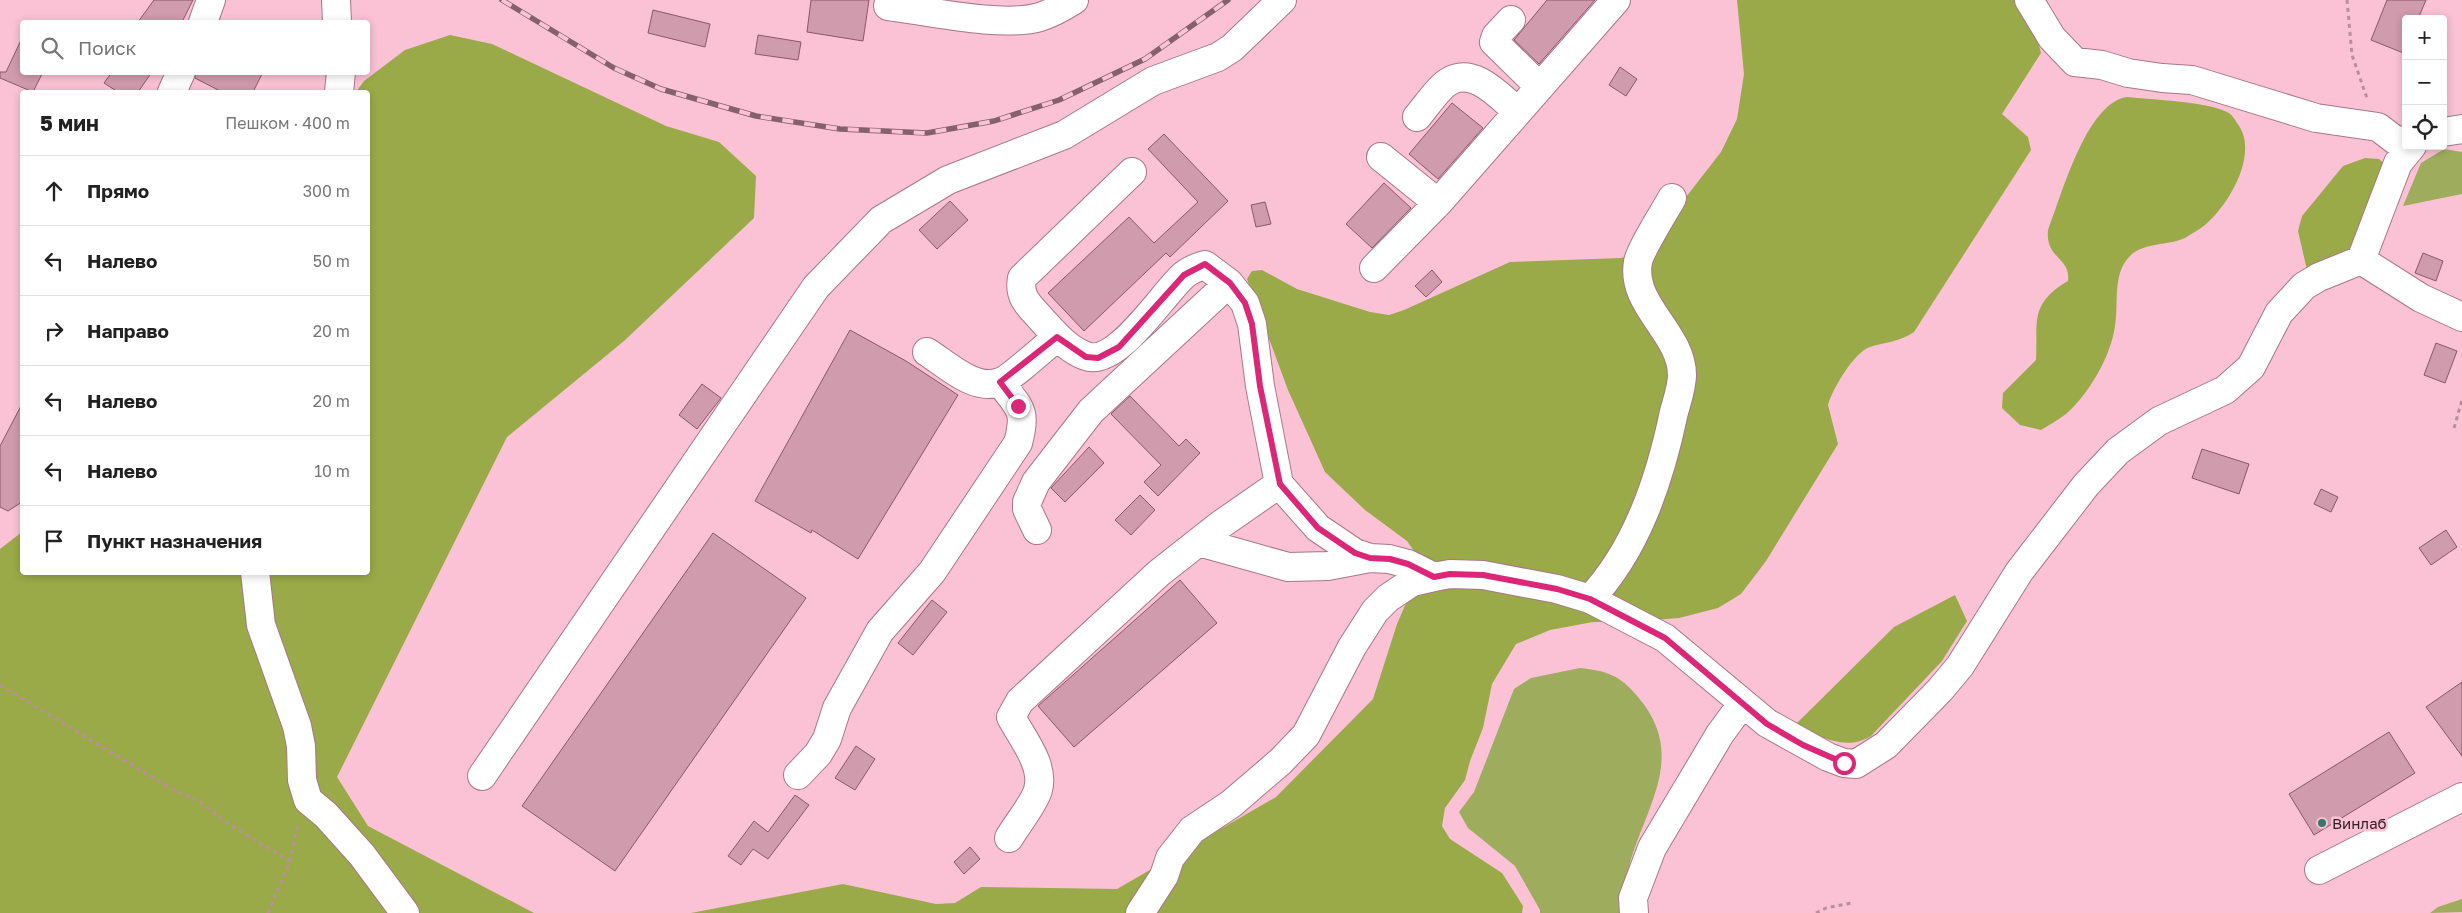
<!DOCTYPE html>
<html lang="ru">
<meta charset="utf-8">
<style>
:root{--surface:#fff;--page:#f6f6f6;--text:#222;--muted:#767676;--line:#e0e0e0}
body{margin:0;font-family:"Golos Text",sans-serif;background:var(--page);color:var(--text)}
.controls{position:absolute;right:15px;top:15px;display:grid;overflow:hidden;border-radius:5px;box-shadow:0 2px 8px #0003}
.controls button{width:45px;height:45px;display:grid;place-items:center;padding:0;border:0;border-bottom:1px solid var(--line);background:var(--surface);color:var(--text);font:25px sans-serif}
.stop{position:absolute;width:15px;height:15px;margin:-11px;border:4px solid #db2777;border-radius:50%;background:#fff}
.stop.end{background:#db2777;border-color:#fff;box-shadow:0 1px 5px #0008}
.list{margin:0;padding:0;list-style:none}
h2{display:flex;justify-content:space-between;align-items:center;height:65px;margin:0;padding:0 20px;font-size:21px}
h2 small{font-size:16px;font-weight:400;color:var(--muted)}
.list li{display:grid;grid-template-columns:32px 1fr auto;gap:15px;align-items:center;box-sizing:border-box;height:70px;padding:0 20px;border-top:1px solid var(--line)}
.list b{display:block;font-size:19px;white-space:nowrap}
.list em{font-size:16px;font-style:normal;color:var(--muted)}
.icon{flex:none;width:28px;height:28px;fill:none;stroke:currentColor;stroke-width:2;stroke-linecap:round;stroke-linejoin:round}
.map{position:relative;flex:none;width:2462px;height:913px;overflow:hidden}
.search{position:absolute;background:var(--surface);box-shadow:0 2px 8px #0003;left:20px;top:20px;width:350px;height:55px;display:flex;align-items:center;gap:12px;box-sizing:border-box;padding:0 18px;border-radius:5px;color:var(--muted);font-size:19px}
.panel{position:absolute;background:var(--surface);box-shadow:0 2px 8px #0003;left:20px;top:90px;width:350px;height:485px;border-radius:5px}
.map>svg:first-child{display:block}
.green{fill:#9eac5d}
.forest{fill:#9aaa48}
.building{fill:#d09bac;stroke:#895969}
.lines{fill:none;stroke-linecap:round;stroke-linejoin:round}
.minor-casing{stroke:#a97688;stroke-width:30}
.path{stroke:#bb8e9d;stroke-width:3;stroke-dasharray:4 4;stroke-linecap:butt}
.minor{stroke:#fff;stroke-width:28}
.rail-casing{stroke:#84616d;stroke-width:5.5}
.rail{stroke:#fac2d4;stroke-width:4;stroke-dasharray:11;stroke-linecap:butt}
.route{stroke:#db2777;stroke-width:6}
.poi-dot{fill:#357869;stroke:#fac2d4;stroke-width:2}
.labels{text-anchor:middle;dominant-baseline:central;stroke-width:5;stroke-linejoin:round;paint-order:stroke}
.poi-label{font-size:15px;fill:#341f26;stroke:#fac2d4;text-anchor:start}
</style>
<div class="map">
<svg width="2462" height="913" viewBox="0 0 2462 913">
<rect width="100%" height="100%" fill="#fac2d4"/>
<path class="green" d="M2444,149l18,3v42l-59,12 18,-43z
M1580,668c27,3 40,7 58,29 46,54 14,100 -5,156 -7,19 -8,40 -11,60h-82v-3l-25,-44 -47,-38 -9,-16 15,-20 40,-103 17,-11z
M2462,899v13l-32,1 8,-6z"/>
<path class="forest" d="M1737,0h279l22,41 3,12 -39,61 26,23 3,13 -117,182c-14,10 -29,10 -44,15 -16,5 -38,43 -42,58l10,39 -72,117 -25,33 -23,14 -39,10 -48,4h-38l-43,8 -34,14 -24,40 -9,44 -13,33 -5,19 -20,28 -3,18 8,13 52,34 21,33 -1,7h-831l152,-29 93,20 19,-1 26,-16 136,2 159,-92 97,-98 24,-75 26,-60 -16,-23 -42,-31 -40,-38 -37,-82 -41,-111 5,-8 10,-1 35,19 73,23 19,3 15,-5 106,-48 111,-4 32,-8 10,-9 16,-35 42,-54 16,-33 7,-45z
M450,35l42,9 174,82 53,16 37,34 -2,42 -130,123 -117,96 -170,340 31,49 166,87h-534v-364l22,-17v40h346v-480h-12l8,-11 41,-31z
M2127,97c26,3 77,4 100,15 5,2 8,8 10,11 24,30 -10,86 -36,105 -5,3 -11,7 -16,10 -18,8 -42,4 -56,19 -17,18 -10,47 -14,69 -4,30 -26,68 -49,88 -8,6 -17,11 -25,16l-21,-5 -18,-17 1,-15 33,-33c2,-39 -7,-56 32,-79 3,-24 -23,-22 -20,-51 14,-35 38,-127 79,-133z
M2365,158l14,1 8,7 -21,87 -59,17 -9,-39 4,-15 41,-50z
M1955,595l12,26 -25,40 -71,75c-26,16 -51,0 -76,-11l99,-98z"/>
<path class="building" d="M154,0h39l-11,22h-44z
M811,0h58l-6,41 -56,-9z
M1547,0h48l-56,64 -25,-24z
M2387,0h39l-8,19h-12v35l-35,-14z
M653,10l57,14 -5,23 -57,-14z
M758,35l43,7 -3,18 -43,-6z
M22,38v34h21l-10,20 -33,-14v-6h6z
M1620,67l17,12 -11,17 -17,-11z
M112,72h40l-14,20h-20l-14,-9z
M196,72h67l-10,20h-31l-27,-14z
M1452,103l31,25 -45,51 -29,-25z
M1164,134l64,67 -58,56 -4,-4 -82,78 -36,-38 81,-76 25,26 44,-41 -50,-53z
M1384,183l27,25 -39,40 -26,-24z
M950,201l18,19 -31,29 -18,-19z
M1265,202l6,22 -15,3 -5,-22z
M2423,253l20,8 -7,20 -21,-8z
M1432,270l10,12 -16,15 -11,-11z
M850,330l56,31 52,34 -100,164 -46,-29 -1,3 -56,-32z
M2436,343l21,8 -12,32 -21,-8z
M702,384l19,14 -24,31 -18,-14z
M1130,396l49,50 7,-7 14,14 -42,43 -14,-14 17,-17 -50,-51z
M22,404v98l-14,9 -8,-4v-61z
M1089,447l15,16 -39,39 -14,-14z
M2202,449l47,15 -10,30 -47,-16z
M2321,489l17,8 -7,15 -17,-8z
M1140,495l15,15 -24,25 -16,-15z
M2446,530l11,17 -26,18 -12,-17z
M713,533l93,65 -191,273 -93,-65z
M1180,580l37,43 -143,124 -36,-41z
M932,600l15,12 -34,43 -15,-12z
M2462,682v74l-36,-49z
M2389,732l26,41 -101,62 -25,-41z
M856,746l19,13 -20,31 -20,-12z
M795,795l14,10 -41,54 -15,-10 -12,16 -13,-9 26,-35 14,11z
M970,847l10,12 -16,15 -10,-12z"/>
<g class="lines">
<g class="minor-casing">
<path id="minor" d="M336,0l1,22
M2029,0l23,38 23,24 27,3 26,8 34,5 30,2 124,38 62,9 17,13 11,1
M888,6c40,5 115,22 152,11 12,-4 23,-10 34,-17
M1511,20l-15,16 -2,6 46,45
M203,22l8,-22
M172,92l9,-20
M339,92l2,-20
M1417,117c8,-9 21,-29 31,-35 26,-16 51,14 69,29
M2443,132l19,-3
M2412,146l-14,17 -37,97 60,38 41,19
M1381,157l57,46
M1132,172l-110,106c-4,20 8,28 20,42 12,13 26,30 44,36 31,12 77,-63 98,-81 6,-5 14,-8 21,-10l24,18 16,20 7,21 8,62 19,98 39,44 37,25 15,5 19,1 19,5 26,13 16,-3 33,1 74,14 33,10 75,39 102,85 61,34 16,6 12,1 30,-19 54,-55 20,-24 59,-94 67,-87 32,-34 41,-30 66,-31 26,-23 28,-54 25,-27 15,-9 42,-17
M1374,268l64,-65 178,-203
M927,352c19,12 48,40 73,30 10,-3 46,-36 57,-45
M1037,530l-10,-21v-7l9,-20 55,-71 138,-128
M1199,542l89,25 40,-1 42,-8
M255,572l6,53 36,101 4,20 1,34 6,20 18,15 36,40 43,58
M1590,599c47,-50 70,-120 84,-187 3,-11 8,-25 8,-37 0,-42 -52,-70 -44,-113 2,-12 27,-51 34,-64
M798,775l20,-21 9,-15 10,-31 43,-77 52,-59 86,-129c9,-33 2,-34 -18,-61
M482,776l334,-489 65,-67 67,-40 116,-45 89,-54 65,-24 14,-9 50,-48
M1009,838c8,-14 25,-34 29,-48 7,-25 -16,-52 -27,-73l9,-16 139,-128 61,-48 59,-41
M2319,870l143,-73
M1140,913l24,-37 6,-18 22,-28 39,-26 49,-42 26,-27 46,-88 23,-36 13,-13 24,-16 22,-5
M1634,913l-1,-15 19,-50 68,-114 22,-30"/>
</g>
<path class="path" d="M2347,0l5,55 16,46
M2454,428l8,-28
M0,685l170,103 30,14 27,21 63,38
M268,913l22,-52 8,-38
M1816,913l10,-5 26,-5"/>
<use href="#minor" class="minor"/>
<g class="rail-casing">
<path id="rail" d="M502,0l112,68 47,21 95,27 84,13 87,4 67,-12 65,-21 86,-41 83,-59"/>
</g>
<use href="#rail" class="rail"/>
</g>
<g class="lines">
<path class="route" d="M1018,406l-18,-24 57,-45 29,20 12,1 21,-11 65,-72 21,-11 25,19 15,20 7,21 8,62 20,98 38,44 37,25 15,5 20,1 18,5 26,13 16,-3 33,1 74,14 33,10 75,39 102,86 36,21 41,18"/>
</g>
<circle class="poi-dot" cx="2322" cy="823" r="5"/>
<g class="labels">
<g class="poi-label">
<text x="2332" y="823">Винлаб</text>
</g>
</g>
</svg>
<div class="controls">
<button>+</button>
<button>−</button>
<button><svg class="icon" aria-label="locate" viewBox="0 0 24 24"><circle cx="12" cy="12" r="6"/><path d="M12 2v4M12 18v4M2 12h4M18 12h4"/></svg></button>
</div>
<div class="stop" style="left:1844px;top:763px"></div>
<div class="stop end" style="left:1018px;top:406px"></div>
<div class="search"><svg class="icon" aria-label="search" viewBox="0 0 24 24"><circle cx="10" cy="10" r="6"/><path d="M15 15l6 6"/></svg>Поиск</div>
<section class="panel">
<h2>5 мин<small>Пешком · 400 m</small></h2>
<ul class="list">
<li><svg class="icon" aria-label="ahead" viewBox="0 0 24 24"><path d="M12 20V5M6 11l6-6 6 6"/></svg><div><b>Прямо</b></div><em>300 m</em></li>
<li><svg class="icon" aria-label="left" viewBox="0 0 24 24"><path d="M17 20v-9H6M10 6l-5 5 5 5"/></svg><div><b>Налево</b></div><em>50 m</em></li>
<li><svg class="icon" aria-label="right" viewBox="0 0 24 24"><path d="M7 20v-9h11M14 6l5 5-5 5"/></svg><div><b>Направо</b></div><em>20 m</em></li>
<li><svg class="icon" aria-label="left" viewBox="0 0 24 24"><path d="M17 20v-9H6M10 6l-5 5 5 5"/></svg><div><b>Налево</b></div><em>20 m</em></li>
<li><svg class="icon" aria-label="left" viewBox="0 0 24 24"><path d="M17 20v-9H6M10 6l-5 5 5 5"/></svg><div><b>Налево</b></div><em>10 m</em></li>
<li><svg class="icon" aria-label="arrive" viewBox="0 0 24 24"><path d="M6 21V4h12l-3 4 3 4H6"/></svg><div><b>Пункт назначения</b></div></li>
</ul>
</section>
</div>
